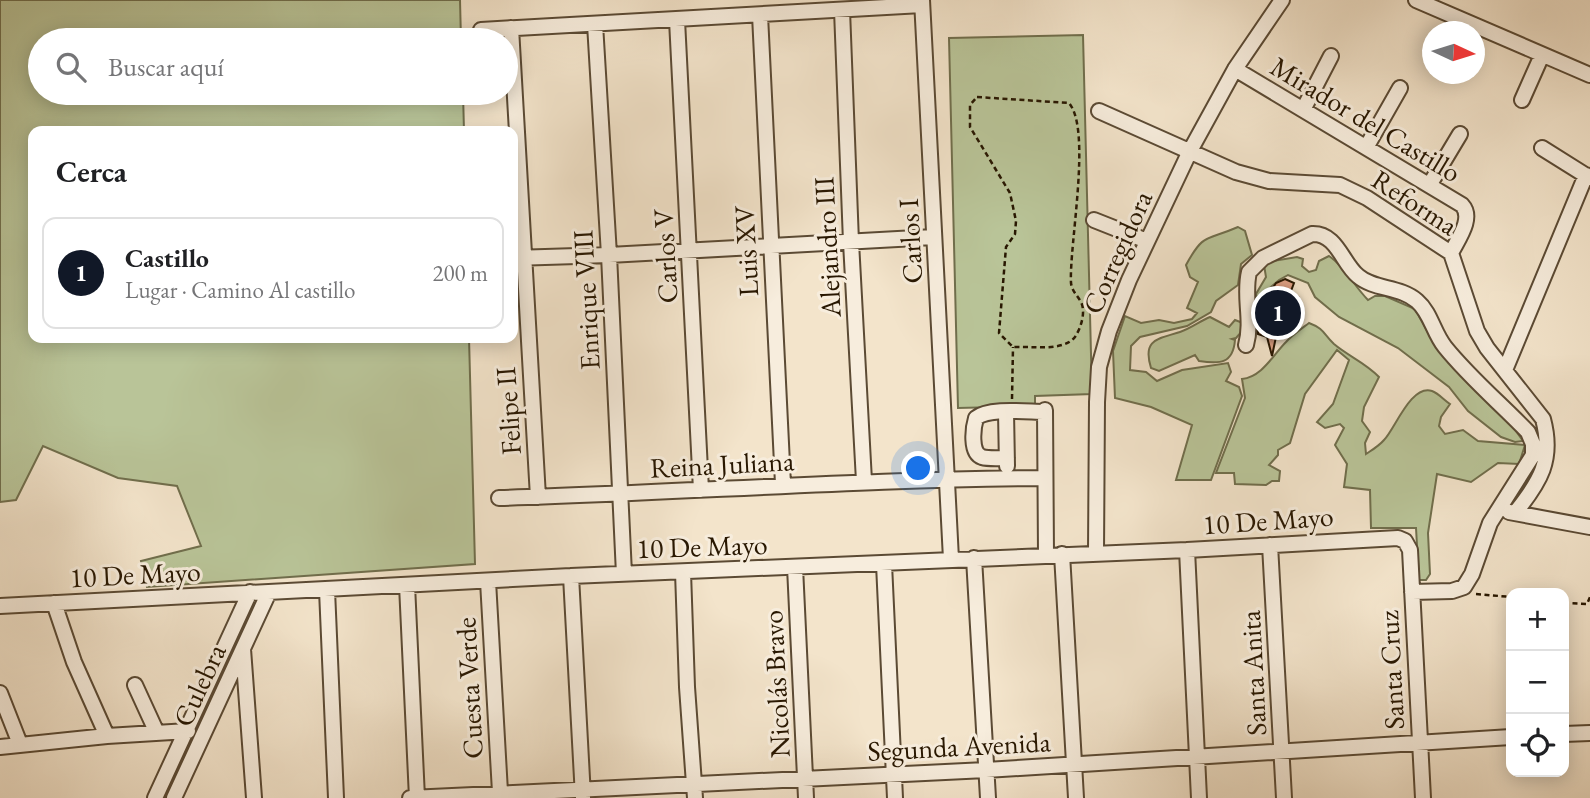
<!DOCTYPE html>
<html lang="es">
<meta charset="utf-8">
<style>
:root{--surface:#fff;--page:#f2f2f2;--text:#202124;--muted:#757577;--line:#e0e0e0;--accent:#111827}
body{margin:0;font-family:"EB Garamond",serif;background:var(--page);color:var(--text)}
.controls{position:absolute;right:21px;bottom:21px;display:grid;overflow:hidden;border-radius:14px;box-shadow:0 4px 18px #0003}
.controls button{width:63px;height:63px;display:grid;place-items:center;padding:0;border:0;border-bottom:2px solid var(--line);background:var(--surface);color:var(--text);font:35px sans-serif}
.compass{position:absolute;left:1422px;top:21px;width:63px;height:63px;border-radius:50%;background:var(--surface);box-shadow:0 4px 18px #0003;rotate:94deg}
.you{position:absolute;left:919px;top:469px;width:24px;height:24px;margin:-18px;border:5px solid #fff;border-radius:50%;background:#1a73e8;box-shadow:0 0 0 10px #1a73e833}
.badge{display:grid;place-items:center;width:46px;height:46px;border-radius:50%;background:var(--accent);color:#fff;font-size:23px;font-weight:700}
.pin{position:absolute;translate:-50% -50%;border:4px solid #fff;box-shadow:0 2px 7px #0006}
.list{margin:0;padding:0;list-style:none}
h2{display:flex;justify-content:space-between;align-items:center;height:91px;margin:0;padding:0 28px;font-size:30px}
h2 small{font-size:23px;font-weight:400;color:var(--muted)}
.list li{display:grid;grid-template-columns:46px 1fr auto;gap:21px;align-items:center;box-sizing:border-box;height:112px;margin:0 14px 14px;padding:0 14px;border:2px solid var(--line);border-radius:14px}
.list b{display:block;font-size:26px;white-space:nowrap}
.list p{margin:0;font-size:23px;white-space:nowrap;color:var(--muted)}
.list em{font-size:23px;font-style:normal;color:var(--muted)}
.icon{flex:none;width:38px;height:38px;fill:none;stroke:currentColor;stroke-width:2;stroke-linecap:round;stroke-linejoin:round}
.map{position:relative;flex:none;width:1590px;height:798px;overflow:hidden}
.search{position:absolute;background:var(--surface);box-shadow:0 4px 18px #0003;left:28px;top:28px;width:490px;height:77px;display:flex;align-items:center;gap:18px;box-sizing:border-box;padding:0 24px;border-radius:38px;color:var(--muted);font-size:26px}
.panel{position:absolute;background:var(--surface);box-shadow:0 4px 18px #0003;left:28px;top:126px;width:490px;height:217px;border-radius:14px}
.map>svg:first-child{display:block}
.green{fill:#b9c498;stroke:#706e4c;stroke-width:2}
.building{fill:#e0a286;stroke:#281701;stroke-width:2}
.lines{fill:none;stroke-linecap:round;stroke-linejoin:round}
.minor-casing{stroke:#5b4a34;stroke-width:18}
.path{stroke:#281701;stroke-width:2.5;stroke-dasharray:5 3.5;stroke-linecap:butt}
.minor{stroke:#f7eddd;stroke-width:14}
.labels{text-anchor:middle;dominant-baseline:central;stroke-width:6;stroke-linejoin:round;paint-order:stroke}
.street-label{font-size:28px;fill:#281701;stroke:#f7eddd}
</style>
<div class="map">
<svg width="1590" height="798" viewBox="0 0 1590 798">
<rect width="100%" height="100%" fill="#f3e4cb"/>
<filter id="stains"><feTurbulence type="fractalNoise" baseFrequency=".00286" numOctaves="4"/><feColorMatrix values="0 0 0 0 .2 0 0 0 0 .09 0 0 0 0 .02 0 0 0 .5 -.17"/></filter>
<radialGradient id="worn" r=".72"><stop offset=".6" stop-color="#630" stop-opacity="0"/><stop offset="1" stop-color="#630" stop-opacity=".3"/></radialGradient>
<path class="green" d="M0,0h460l1,40h-421v53h423l1,38h-431v207h436l6,226 -328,23 -6,-26 60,-15 -24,-60 -59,-8 -75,-32 -27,54 -16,2z
M1083,35l9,359 -57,2v10l-77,2 -9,-370z
M1238,227l7,4 7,24 -11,9 -3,21 -22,16 -5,11 -24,14 -47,11 -9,9 -1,24 16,2 11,9 25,-11 46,-7 3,9 -5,9 13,6 3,9 -31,84h-35l16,-55 -41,-18 -36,-9 -2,-47 12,-35 16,7 18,-3 15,3 18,-4 5,-6 -10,-5 11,-26 -8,-5 -4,-12c18,-33 20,-24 52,-38z
M1329,256c15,10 26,31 39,44l7,-4h10l30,13 17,31 36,43 38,34 17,24 -8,1 -14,-5 -33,-26 -19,-24 -51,-39 -59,-31 -24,-20 -7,-14 -20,-8 -9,5 -22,19 -1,-5 10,-17 -2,-12 3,-3 30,-5 6,2 -1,7 7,6 7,-2 3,-9z
M1210,317l19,10 6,-7 8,3 1,6 -8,9 -4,1 3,1c-2,24 -15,24 -36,21l-4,-6 -36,16 -8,-3c-9,-29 7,-29 29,-36 12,-4 20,-11 30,-15z
M1309,323c16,6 14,11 25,21 14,12 32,19 45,33l-15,30 -2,14 8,11 -5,11 1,11c6,-4 13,-8 18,-14 11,-11 27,-56 48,-49 6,2 12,9 18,13l-9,13 -2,9 6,8 18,-4 15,11 47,4 -6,19 -21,-1 -27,19 -34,-8 -9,59 2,41 -4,6h-7l-3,-52h-45l-1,-38 -26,-3 3,-23 -12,-19 9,-17 -4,-4 -15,4 -8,-6 16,-18 16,-44 -12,-10 -32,44 -15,49 -12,7v5l-9,10 11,6 -1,10h-7l-6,4 -31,-1 -1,-11h-18l29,-75 -3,-19c20,-2 31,-24 44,-37 6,-7 15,-13 23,-19z"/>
<path class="building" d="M1285,279l9,4 -3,8 7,6 -14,5 11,13h-12l-6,17 -5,24 -5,-19 -9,-3v-4l10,-24 1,-12 7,-11z"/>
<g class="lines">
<g class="minor-casing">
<path id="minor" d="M922,0l29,559
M1416,0l174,75
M842,10l9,232 13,239
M760,15l23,469
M677,20l24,470
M595,24l14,231 15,319
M511,28l27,469
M481,30l441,-25
M1235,69l227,136c12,13 -4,34 -11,48
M1522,100l20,-45
M1304,108l27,-52
M1099,111l137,61 33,9 71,4 27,13 84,55 26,78 10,17 56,71c11,41 -3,63 -28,94
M1367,146l33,-58
M1542,148l48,30
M1430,184l30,-50
M1094,220l53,21
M513,258l96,-3 325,-18
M1246,345c7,-26 -3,-48 3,-73l14,-14 49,-24c25,-1 30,29 46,42 16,14 42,10 59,25 14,12 16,31 28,46 25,31 55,56 83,85l5,12v11l-43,68 -18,51 -8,13 -12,4 -40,1
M1505,370l81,-195
M1045,410l1,144
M1006,412l1,54
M1007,458c-8,0 -18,1 -25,-1 -12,-4 -9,-29 -6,-39 13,-11 52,-6 69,-6
M499,498c182,-5 364,-19 546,-20
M1509,512l81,15
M1270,545l14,253
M1187,550l12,248
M1096,552l1,-150 2,-35 10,-36 20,-51 61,-129 45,-82 47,-69
M1062,554l14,244
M974,558l14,240
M884,564l11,234
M795,567l11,231
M683,572l4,115 8,111
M571,576l12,221
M488,581l12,211
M407,585l10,213
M327,590l9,208
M54,603l20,59 33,74
M0,606l571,-30 616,-26 211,-12 7,3 5,9 13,248
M243,649l11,149
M135,685l22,48
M0,693l20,51
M1564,734l26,-1
M0,747l107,-11 81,-5
M155,798l95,-206
M174,798l95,-206
M410,798l576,-28 525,-33"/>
</g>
<path class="path" d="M977,97l92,6c23,27 0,142 2,180 1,8 6,12 10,19 5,10 0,26 -6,35 -12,15 -44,9 -62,10l-14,-14 7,-86 9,-13 1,-13 -6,-28 -40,-66v-22z
M1012,399l1,-52
M1476,594l35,3
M1564,603l23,1 3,-7"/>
<use href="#minor" class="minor"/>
</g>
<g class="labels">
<g class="street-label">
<text transform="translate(1366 119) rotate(31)">Mirador del Castillo</text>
<text transform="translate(1415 202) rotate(33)">Reforma</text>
<text transform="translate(910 241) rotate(-93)">Carlos I</text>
<text transform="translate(827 247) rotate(-93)">Alejandro III</text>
<text transform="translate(746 251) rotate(-93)">Luis XV</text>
<text transform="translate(1117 252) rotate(-66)">Corregidora</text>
<text transform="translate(665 256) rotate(-93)">Carlos V</text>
<text transform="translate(586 300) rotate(-93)">Enrique VIII</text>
<text transform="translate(508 411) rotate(-94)">Felipe II</text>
<text transform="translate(722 464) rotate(-3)">Reina Juliana</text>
<text transform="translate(1268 520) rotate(-4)">10 De Mayo</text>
<text transform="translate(702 546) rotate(-2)">10 De Mayo</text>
<text transform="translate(135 574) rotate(-3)">10 De Mayo</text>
<text transform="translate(1391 670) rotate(-93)">Santa Cruz</text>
<text transform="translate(1253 673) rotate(-93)">Santa Anita</text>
<text transform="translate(776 684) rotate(-93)">Nicolás Bravo</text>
<text transform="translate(199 685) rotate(-65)">Culebra</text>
<text transform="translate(469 688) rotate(-93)">Cuesta Verde</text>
<text transform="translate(959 746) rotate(-3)">Segunda Avenida</text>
</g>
</g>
<rect width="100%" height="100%" filter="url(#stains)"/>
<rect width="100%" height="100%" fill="url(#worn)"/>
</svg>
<div class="controls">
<button>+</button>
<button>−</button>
<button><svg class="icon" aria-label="locate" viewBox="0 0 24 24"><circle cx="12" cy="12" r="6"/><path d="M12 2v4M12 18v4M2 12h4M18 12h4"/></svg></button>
</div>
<svg class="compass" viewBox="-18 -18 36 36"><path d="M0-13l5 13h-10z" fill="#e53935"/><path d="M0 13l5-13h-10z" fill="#757577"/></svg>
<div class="you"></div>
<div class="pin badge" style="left:1278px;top:313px">1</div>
<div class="search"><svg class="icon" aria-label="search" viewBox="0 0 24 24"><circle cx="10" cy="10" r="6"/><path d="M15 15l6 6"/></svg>Buscar aquí</div>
<section class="panel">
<h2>Cerca<small></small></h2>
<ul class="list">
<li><span class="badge">1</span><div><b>Castillo</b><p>Lugar · Camino Al castillo</p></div><em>200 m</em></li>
</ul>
</section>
</div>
